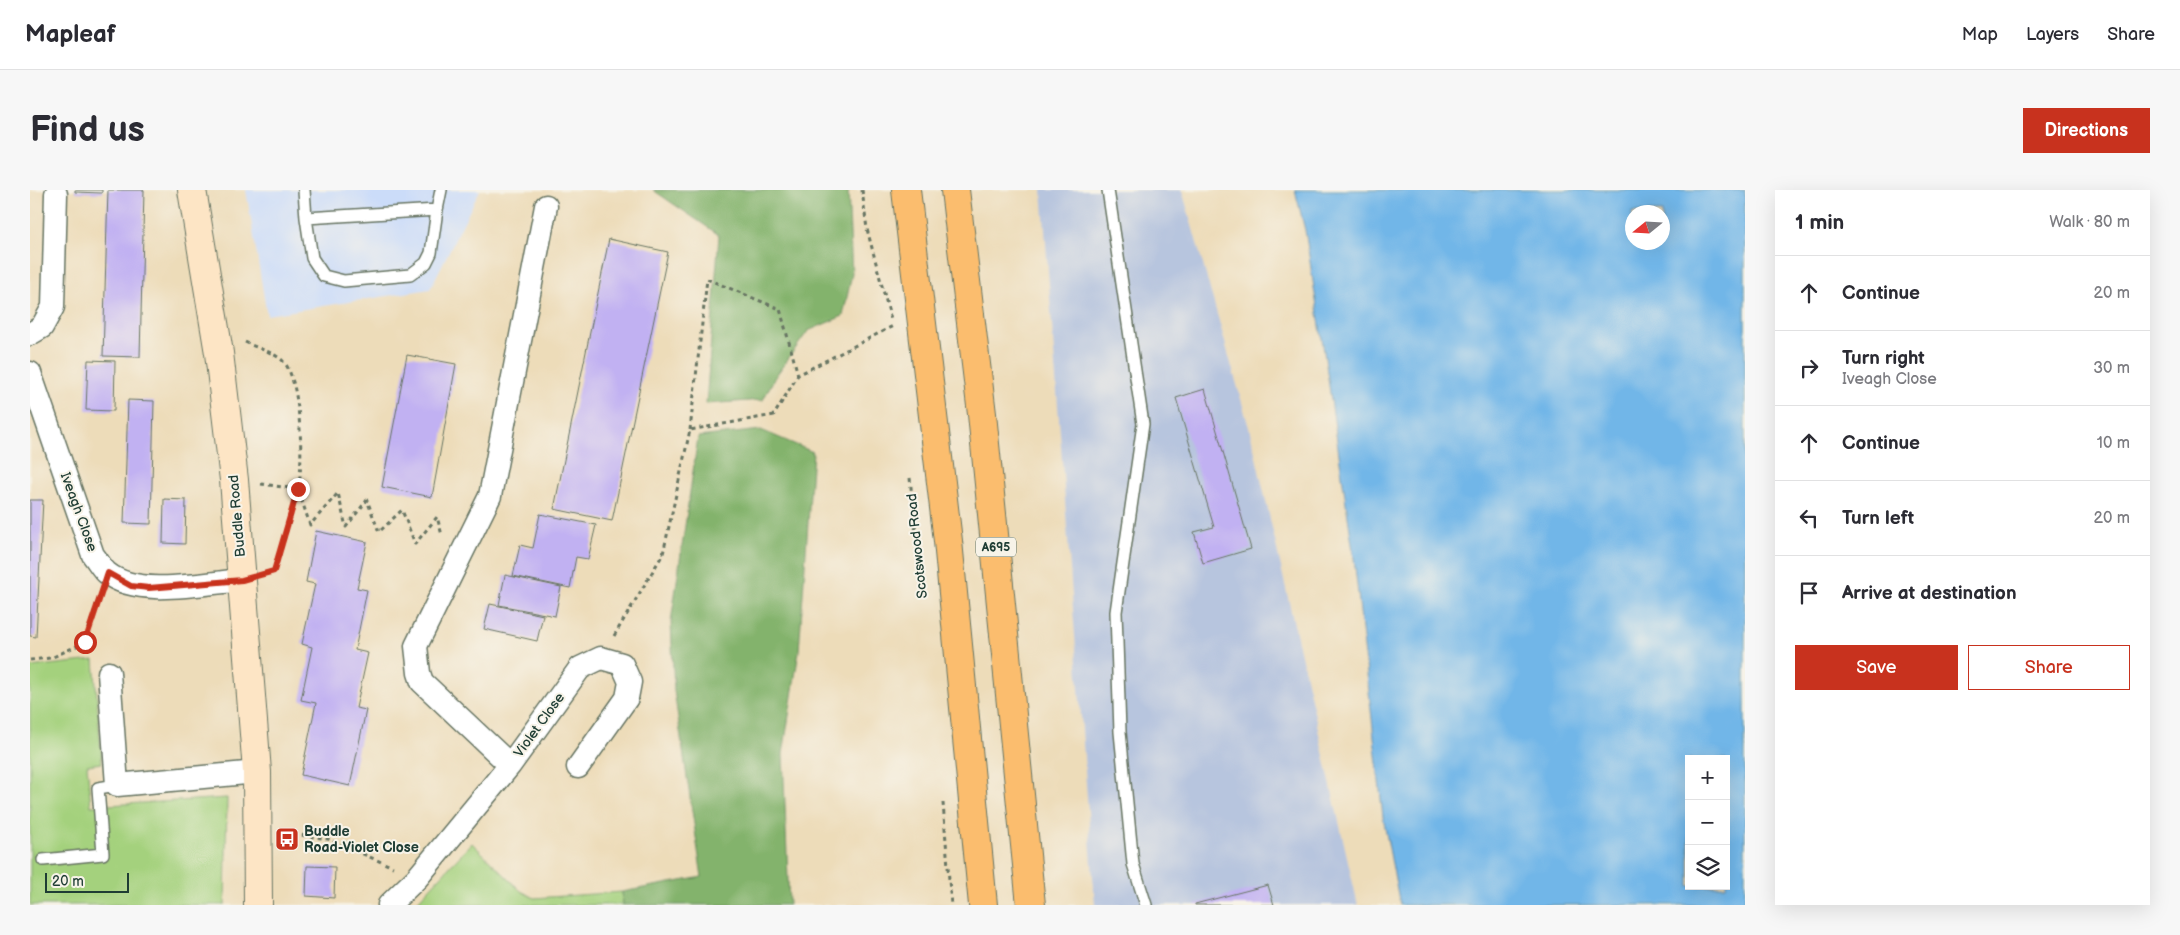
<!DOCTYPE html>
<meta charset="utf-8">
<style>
:root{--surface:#fff;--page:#f7f7f7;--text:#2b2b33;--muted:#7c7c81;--line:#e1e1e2;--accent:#c8321e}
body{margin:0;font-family:"Balsamiq Sans",sans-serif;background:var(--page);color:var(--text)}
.controls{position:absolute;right:15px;bottom:15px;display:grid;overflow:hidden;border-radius:0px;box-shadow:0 5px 20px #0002}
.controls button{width:45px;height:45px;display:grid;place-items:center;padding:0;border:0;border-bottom:1px solid var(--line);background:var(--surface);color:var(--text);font:25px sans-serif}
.compass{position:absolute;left:1595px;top:15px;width:45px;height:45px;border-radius:50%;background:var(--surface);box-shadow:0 5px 20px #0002;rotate:252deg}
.scale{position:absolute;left:15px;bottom:12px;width:84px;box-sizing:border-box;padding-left:5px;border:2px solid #1f3d34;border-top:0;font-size:14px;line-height:18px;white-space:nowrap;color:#1f3d34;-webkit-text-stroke:4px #f7f3e8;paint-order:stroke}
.stop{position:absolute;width:15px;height:15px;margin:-11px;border:4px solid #c8321e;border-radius:50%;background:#fff}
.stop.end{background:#c8321e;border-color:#fff;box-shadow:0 1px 5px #0008}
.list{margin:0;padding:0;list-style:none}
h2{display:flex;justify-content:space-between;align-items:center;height:65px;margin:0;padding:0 20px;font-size:21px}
h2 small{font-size:16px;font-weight:400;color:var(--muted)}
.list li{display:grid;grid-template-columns:32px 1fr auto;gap:15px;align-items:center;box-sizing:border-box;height:75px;padding:0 20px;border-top:1px solid var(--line)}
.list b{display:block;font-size:19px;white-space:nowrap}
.list p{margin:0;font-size:16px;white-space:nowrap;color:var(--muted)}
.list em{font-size:16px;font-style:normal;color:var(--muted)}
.actions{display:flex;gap:10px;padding:15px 20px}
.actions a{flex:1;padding:11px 0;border:1px solid var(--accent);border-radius:0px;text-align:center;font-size:18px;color:var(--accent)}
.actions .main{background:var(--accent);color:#fff}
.icon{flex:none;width:28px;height:28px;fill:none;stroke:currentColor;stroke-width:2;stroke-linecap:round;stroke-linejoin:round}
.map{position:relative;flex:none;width:1715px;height:715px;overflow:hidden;border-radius:0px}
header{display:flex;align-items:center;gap:30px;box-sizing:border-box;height:70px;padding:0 25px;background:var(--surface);border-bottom:1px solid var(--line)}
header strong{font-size:24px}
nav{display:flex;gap:28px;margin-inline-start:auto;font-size:18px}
.intro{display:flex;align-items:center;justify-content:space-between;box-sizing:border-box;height:120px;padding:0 30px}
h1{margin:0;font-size:35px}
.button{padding:12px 22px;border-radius:0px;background:var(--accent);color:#fff;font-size:18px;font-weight:700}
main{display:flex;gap:30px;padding:0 30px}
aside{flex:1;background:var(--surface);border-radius:0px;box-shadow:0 5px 20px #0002}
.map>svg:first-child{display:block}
.built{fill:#cbdcf9}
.industrial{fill:#b7c5de}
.green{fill:#a4d17d;stroke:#628758}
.forest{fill:#83b36c;stroke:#517850}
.water{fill:#71b6e8;stroke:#487a8e;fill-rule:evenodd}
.building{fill:#c1b1f2}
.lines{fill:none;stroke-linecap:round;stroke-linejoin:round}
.lane-casing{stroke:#677563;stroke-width:14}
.street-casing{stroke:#677563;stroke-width:25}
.secondary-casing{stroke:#677563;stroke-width:30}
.primary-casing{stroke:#677563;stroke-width:30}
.path{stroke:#677563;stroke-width:3;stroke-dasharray:4 4;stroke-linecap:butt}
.lane{stroke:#fff;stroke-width:11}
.street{stroke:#fff;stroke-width:22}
.secondary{stroke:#fde5c5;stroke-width:28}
.primary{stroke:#fbbd6e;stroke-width:28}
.route{stroke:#c8321e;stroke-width:6}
.labels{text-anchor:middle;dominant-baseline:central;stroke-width:4;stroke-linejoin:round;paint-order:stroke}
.shield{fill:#f7f3e8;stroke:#60746a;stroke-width:1}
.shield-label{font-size:12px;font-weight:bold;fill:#1f3d34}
.street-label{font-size:14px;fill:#1f3d34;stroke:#f7f3e8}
.poi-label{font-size:14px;font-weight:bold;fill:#1f3d34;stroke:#f7f3e8;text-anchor:start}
</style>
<header>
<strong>Mapleaf</strong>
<nav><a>Map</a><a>Layers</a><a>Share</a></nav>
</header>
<div class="intro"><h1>Find us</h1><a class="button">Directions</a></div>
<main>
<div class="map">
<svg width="1715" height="715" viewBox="0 0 1715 715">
<rect width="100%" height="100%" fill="#f7f3e8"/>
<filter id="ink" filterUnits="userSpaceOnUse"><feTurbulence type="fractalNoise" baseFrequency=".02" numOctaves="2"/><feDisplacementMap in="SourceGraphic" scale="10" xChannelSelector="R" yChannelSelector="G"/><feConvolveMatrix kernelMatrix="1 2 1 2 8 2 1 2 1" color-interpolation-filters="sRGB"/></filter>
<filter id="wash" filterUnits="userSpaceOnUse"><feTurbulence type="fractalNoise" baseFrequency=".0096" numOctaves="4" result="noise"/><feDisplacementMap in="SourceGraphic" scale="20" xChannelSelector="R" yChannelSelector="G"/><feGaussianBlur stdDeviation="1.12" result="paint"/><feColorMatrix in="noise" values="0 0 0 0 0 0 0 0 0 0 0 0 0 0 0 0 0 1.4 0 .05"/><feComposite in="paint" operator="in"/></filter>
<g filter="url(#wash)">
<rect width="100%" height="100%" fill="#eddcb9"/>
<path class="built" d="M216,0h234l-50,99 -163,26z"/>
<path class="industrial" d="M1012,0h140l68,241 108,474h-263z"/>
<path class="green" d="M64,470l8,103 -15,2 4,41 136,-8 -2,107h-195v-238z
M442,653l49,48 13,7 88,-6 1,13h-209z"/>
<path class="forest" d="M623,0h195l4,84 -9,42 -35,15 -33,46 -12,23 -57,4 13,-169z
M731,240l52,22 -14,199 -16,103 6,151h-166l-1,-13 80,-15 -28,-186 -3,-69 27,-185z"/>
<path class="water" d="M1265,0h450v715h-345l-17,-88 -29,-259 -29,-200 -20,-128zM1602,22h30v30h-30zM1659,569h37v127h-37z"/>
<g id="blocks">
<path class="building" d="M45,0h27v3l-27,-1z
M78,0h36l-4,167 -37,-1z
M579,49l59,13 -56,269 -58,-12z
M377,165l49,9 -24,133 -50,-10z
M58,170l27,1 -1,50 -28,-1z
M1175,199l46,160 -48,14 -9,-31 20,-5 -38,-129z
M98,210l26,1 -3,123 -27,-1z
M134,309l22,1 -1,44 -22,-1z
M0,310h13l-7,137 -6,-1z
M510,324l56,11 -8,34 -12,-2 -6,31 -57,-12 7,-31 13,3z
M286,341l51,11 -10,46 10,2 -12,60 13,3 -12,55 10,2 -16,76 -49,-11 15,-72 -15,-3 11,-53 -10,-3 13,-60 -9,-2z
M475,385l56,12 -6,29 -56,-11z
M460,414l53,11 -6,26 -53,-12z
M277,676l28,1 -1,31 -28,-2z
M1238,695l6,20h-79v-1z"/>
</g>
</g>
<g filter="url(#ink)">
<use href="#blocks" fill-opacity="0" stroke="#677563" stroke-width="1"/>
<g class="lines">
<g class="lane-casing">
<path id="lane" d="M274,0l2,28 131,-8 4,-20
M1078,0l35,234 -27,188 4,120 13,132 13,41
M276,28l6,40 12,18 20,5 66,-6 16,-12 5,-10 6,-43
M13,670l60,-6 -5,-66 19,-3"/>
</g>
<g class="street-casing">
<path id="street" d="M0,144l12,-7 11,-20 3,-113
M0,183l63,182c5,6 9,14 14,18 30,25 98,10 135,7
M79,483l8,112 140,-13
M480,575l-88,-83 -3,-9 -3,-27 74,-150 56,-290
M359,715l28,-27 93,-113 70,-97 21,-10 21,6 8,18 -3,16 -49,69"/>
</g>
<g class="secondary-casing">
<path id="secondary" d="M162,0l27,163 15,127 23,292 1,133"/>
</g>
<g class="primary-casing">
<path id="primary" d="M876,0l42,351 35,364
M925,0l27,224 49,491"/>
</g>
<path class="path" d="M832,0l5,39 24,91
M215,152c11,6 29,10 38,19 18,17 21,105 15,129 -7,27 -16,54 -24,81l-5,1
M660,240l17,-151 73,30 18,66
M880,288l11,103
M231,294l37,5 12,36 28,-32 8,34 21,-27 12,32 23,-22 13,34 22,-27 5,18
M584,446l49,-82 27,-124 84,-15 24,-40 95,-49
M0,470l21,-2 34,-16 14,-44
M913,613l8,102
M256,643l42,6 65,28"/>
<use href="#lane" class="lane"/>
<use href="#street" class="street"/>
<use href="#secondary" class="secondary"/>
<use href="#primary" class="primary"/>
</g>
</g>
<g class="lines" filter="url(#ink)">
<path class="route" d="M55,452l23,-69 23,13 18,2 93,-8 32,-9 24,-82"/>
</g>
<defs>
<g id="bus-square" transform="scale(1.25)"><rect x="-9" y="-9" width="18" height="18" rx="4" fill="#c8321e" stroke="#f7f3e8"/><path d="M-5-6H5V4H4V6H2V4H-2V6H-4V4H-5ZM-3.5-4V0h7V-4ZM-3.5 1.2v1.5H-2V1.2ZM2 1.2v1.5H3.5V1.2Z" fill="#fff"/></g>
</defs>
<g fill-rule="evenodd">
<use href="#bus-square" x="257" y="649"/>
</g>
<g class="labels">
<rect class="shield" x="946" y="347.5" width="40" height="19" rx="4"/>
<g class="shield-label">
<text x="966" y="357">A695</text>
</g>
<g class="street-label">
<text transform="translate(49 322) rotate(70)">Iveagh Close</text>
<text transform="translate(207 326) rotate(-95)">Buddle Road</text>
<text transform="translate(887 356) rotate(-96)">Scotswood Road</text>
<text transform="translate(509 535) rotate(-54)">Violet Close</text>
</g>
<g class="poi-label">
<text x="274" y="641">Buddle<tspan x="274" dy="16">Road-Violet Close</tspan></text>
</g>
</g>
</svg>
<div class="controls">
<button>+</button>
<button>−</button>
<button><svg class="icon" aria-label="layers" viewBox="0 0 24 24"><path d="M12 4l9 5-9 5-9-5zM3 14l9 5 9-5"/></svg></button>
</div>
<svg class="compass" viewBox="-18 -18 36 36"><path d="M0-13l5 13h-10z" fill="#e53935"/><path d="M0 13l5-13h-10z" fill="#7c7c81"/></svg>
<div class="scale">20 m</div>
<div class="stop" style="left:55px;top:452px"></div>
<div class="stop end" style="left:268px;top:299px"></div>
</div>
<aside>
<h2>1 min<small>Walk · 80 m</small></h2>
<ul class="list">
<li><svg class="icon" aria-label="ahead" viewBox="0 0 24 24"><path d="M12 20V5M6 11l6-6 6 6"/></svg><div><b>Continue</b></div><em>20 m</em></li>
<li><svg class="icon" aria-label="right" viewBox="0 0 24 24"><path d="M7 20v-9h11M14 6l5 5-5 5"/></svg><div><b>Turn right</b><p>Iveagh Close</p></div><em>30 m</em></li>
<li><svg class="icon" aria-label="ahead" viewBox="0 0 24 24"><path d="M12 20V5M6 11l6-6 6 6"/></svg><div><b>Continue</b></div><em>10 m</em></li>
<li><svg class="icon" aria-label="left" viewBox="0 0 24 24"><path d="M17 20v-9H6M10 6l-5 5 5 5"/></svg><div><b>Turn left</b></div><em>20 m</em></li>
<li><svg class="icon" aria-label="arrive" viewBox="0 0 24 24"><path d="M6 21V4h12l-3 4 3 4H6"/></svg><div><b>Arrive at destination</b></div></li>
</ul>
<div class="actions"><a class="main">Save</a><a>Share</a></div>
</aside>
</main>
